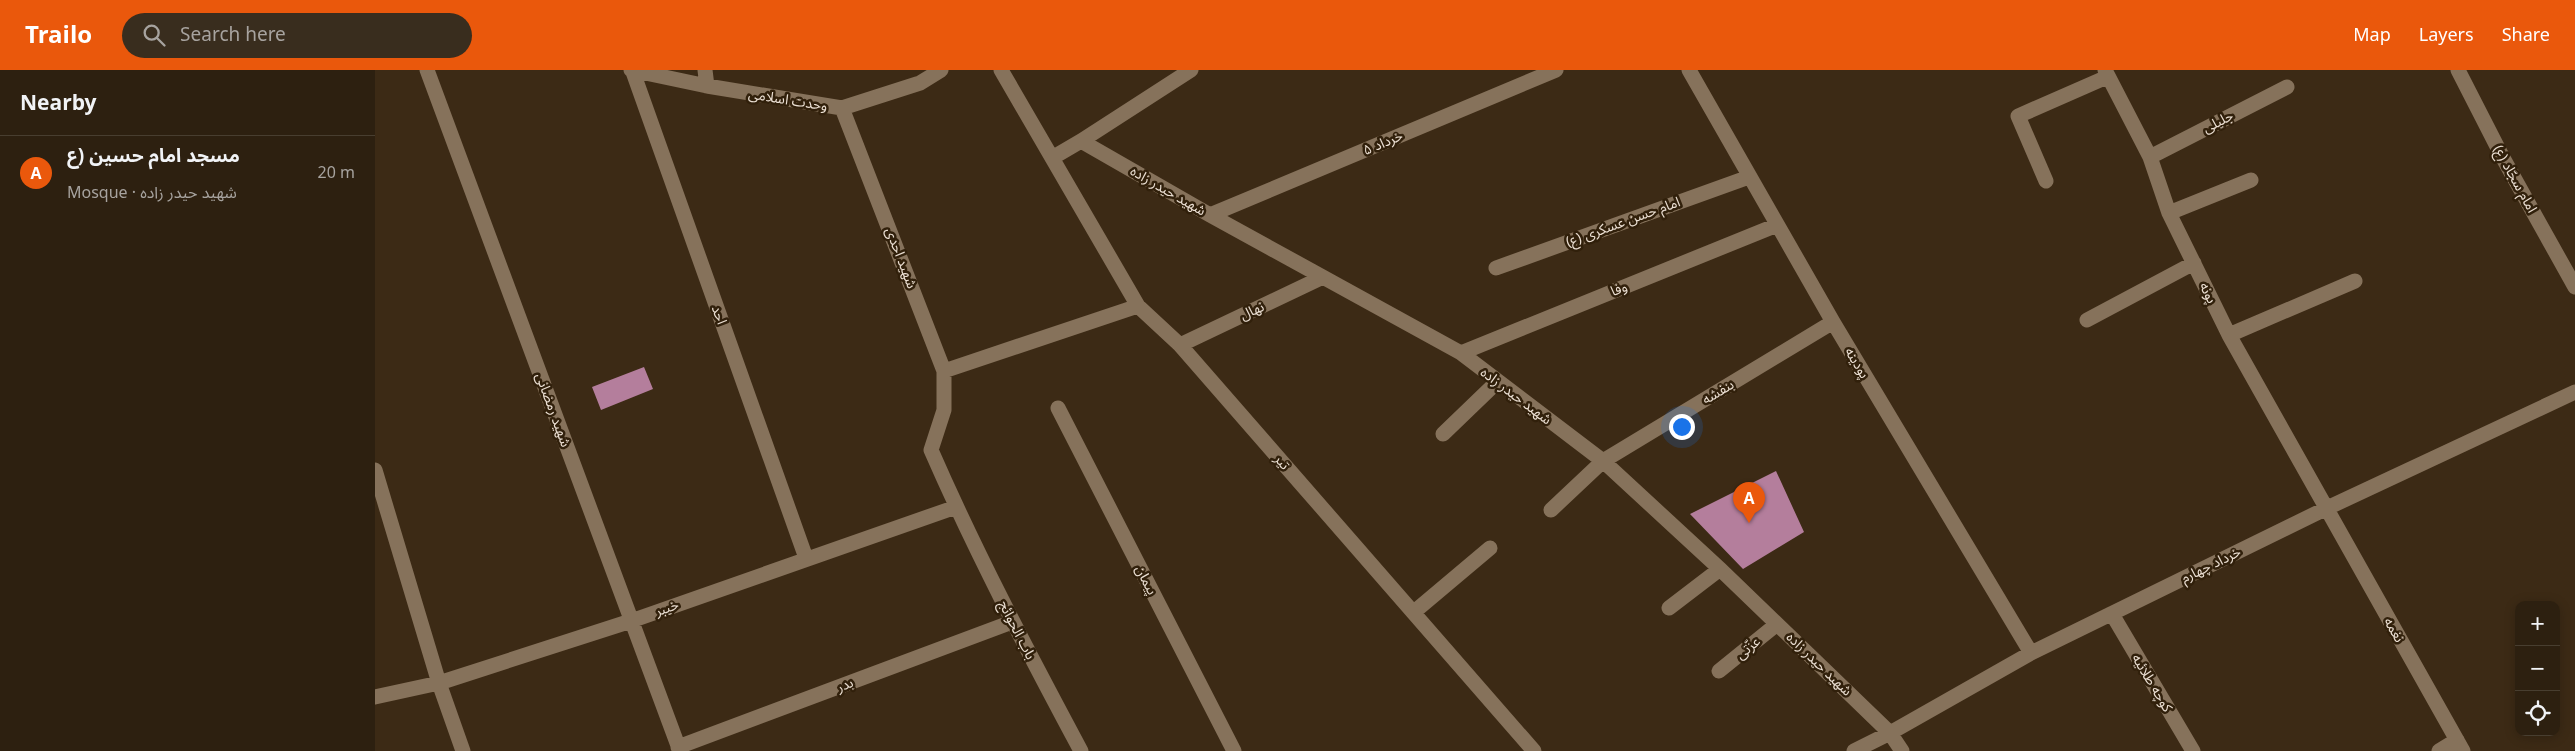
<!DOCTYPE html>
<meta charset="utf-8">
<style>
:root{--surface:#2d2010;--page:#392d1e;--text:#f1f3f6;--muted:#a7a39f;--line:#483e30;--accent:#ea580c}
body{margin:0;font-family:Georgia,"Noto Sans Arabic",serif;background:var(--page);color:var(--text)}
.controls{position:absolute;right:15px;bottom:15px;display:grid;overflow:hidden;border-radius:10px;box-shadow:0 2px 12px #0003}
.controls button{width:45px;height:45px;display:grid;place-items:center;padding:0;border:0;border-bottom:1px solid var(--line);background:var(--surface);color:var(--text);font:25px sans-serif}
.you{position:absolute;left:1306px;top:356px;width:18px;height:18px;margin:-12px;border:4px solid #fff;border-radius:50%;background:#1a73e8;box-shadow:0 0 0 8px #1a73e833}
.badge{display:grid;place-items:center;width:32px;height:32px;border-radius:50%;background:var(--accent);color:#fff;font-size:16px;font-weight:700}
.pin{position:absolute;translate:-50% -41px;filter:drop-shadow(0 1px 2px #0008)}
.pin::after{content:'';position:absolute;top:26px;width:18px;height:15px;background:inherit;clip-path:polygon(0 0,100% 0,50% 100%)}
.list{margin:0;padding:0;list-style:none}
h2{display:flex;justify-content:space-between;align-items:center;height:65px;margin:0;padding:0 20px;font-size:21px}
h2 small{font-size:16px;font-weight:400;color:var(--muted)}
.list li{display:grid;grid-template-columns:32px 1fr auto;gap:15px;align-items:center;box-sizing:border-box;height:70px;padding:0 20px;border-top:1px solid var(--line)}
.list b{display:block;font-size:19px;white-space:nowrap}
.list p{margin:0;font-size:16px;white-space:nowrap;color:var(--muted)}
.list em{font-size:16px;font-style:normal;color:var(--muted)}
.icon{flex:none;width:28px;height:28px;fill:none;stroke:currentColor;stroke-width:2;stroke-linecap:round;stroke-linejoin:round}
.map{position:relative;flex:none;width:2200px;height:681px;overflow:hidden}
header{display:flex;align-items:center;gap:30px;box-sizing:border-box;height:70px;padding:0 25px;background:var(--accent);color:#fff}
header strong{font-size:24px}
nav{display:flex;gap:28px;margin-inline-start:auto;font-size:18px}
.search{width:350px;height:45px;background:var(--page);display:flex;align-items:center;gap:12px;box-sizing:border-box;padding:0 18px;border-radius:28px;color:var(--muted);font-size:19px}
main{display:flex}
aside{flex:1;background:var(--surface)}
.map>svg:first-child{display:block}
.building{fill:#b47e9c}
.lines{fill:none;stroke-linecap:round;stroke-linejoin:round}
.street{stroke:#86725b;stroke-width:15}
.labels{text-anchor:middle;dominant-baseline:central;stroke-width:5;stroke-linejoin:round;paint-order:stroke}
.street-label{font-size:14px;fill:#ece0d4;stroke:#31200b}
</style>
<header>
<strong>Trailo</strong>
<div class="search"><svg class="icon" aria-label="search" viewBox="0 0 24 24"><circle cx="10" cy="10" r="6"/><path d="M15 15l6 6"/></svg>Search here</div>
<nav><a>Map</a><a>Layers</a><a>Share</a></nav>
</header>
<main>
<aside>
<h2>Nearby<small></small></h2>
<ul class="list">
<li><span class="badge">A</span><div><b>مسجد امام حسین (ع</b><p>Mosque · شهید حیدر زاده</p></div><em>20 m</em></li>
</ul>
</aside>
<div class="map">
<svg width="2200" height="681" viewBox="0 0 2200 681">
<rect width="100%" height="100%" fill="#3c2a15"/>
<path class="building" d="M269,297l9,22 -52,21 -9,-23z
M1401,401l28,61 -61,37 -53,-55z"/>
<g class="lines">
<path class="street" d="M52,0l253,681
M256,0l76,16 135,22 78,-25 21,-13
M330,0l2,16
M626,0l137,236 42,39 354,406
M1314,0l144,252 198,331
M1730,0l45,87 19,56 60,122 234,416
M2083,0l45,88 72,129
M258,2l173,486
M467,38l102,263v39l-13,40c45,103 97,202 150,301
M706,71l129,74 251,138 142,108 117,108 170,164 12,18
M1775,87l137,-70
M677,88l29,-17 110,-71
M1671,111l-28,-65 89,-39
M1794,143l82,-33
M835,145l346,-145
M1121,198l253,-91
M1712,250l107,-57
M1854,265l126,-54
M805,275l143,-68
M1086,283l316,-128
M569,301l194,-65
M683,338l176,343
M1068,364l54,-52
M0,400l64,213 24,68
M1176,440l52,-49 230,-139
M1294,538l51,-39
M1039,542l76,-64
M1737,544l81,137
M1344,601l58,-47
M0,627l64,-14 192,-62 325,-114
M303,677l334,-125
M1479,681l36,-18 141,-80 294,-144 250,-117
M2064,681l18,-11"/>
</g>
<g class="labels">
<g class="street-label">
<text transform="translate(413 30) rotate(9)">وحدت اسلامی</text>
<text transform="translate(1843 52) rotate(-27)">جلیلی</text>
<text transform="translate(1008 73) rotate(-23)">خرداد ۵</text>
<text transform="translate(2140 109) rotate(61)">امام سجّاد (ع)</text>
<text transform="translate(793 121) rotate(30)">شهید حیدر زاده</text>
<text transform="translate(1248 152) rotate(-20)">امام حسن عسکری (ع)</text>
<text transform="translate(526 188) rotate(69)">شهید احدی</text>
<text transform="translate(1244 219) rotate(-22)">وفا</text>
<text transform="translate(1833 223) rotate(64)">پونه</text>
<text transform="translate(877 241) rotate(-25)">نهال</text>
<text transform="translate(344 245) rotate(70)">احد</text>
<text transform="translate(1482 293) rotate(59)">پودینه</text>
<text transform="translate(1343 322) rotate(-31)">بنفشه</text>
<text transform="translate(1141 326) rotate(37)">شهید حیدر زاده</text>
<text transform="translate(178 340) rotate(70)">شهید رمضانی</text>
<text transform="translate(907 392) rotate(49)">تیر</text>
<text transform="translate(1836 495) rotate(-26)">خرداد چهارم</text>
<text transform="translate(771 510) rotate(63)">پیمان</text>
<text transform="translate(292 538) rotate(-20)">خیبر</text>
<text transform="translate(642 560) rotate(63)">باب الحوائج</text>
<text transform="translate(2019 560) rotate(60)">نغمه</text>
<text transform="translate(1373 578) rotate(-39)">عزّتی</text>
<text transform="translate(1444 594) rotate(44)">شهید حیدر زاده</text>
<text transform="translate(1777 613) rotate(59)">کوچه طلائیه</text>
<text transform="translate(470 615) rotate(-21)">بدر</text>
</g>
</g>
</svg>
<div class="controls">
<button>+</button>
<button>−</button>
<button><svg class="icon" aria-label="locate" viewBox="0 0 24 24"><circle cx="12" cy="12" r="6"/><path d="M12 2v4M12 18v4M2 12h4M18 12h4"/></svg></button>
</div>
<div class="you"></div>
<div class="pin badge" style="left:1374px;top:453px">A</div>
</div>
</main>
